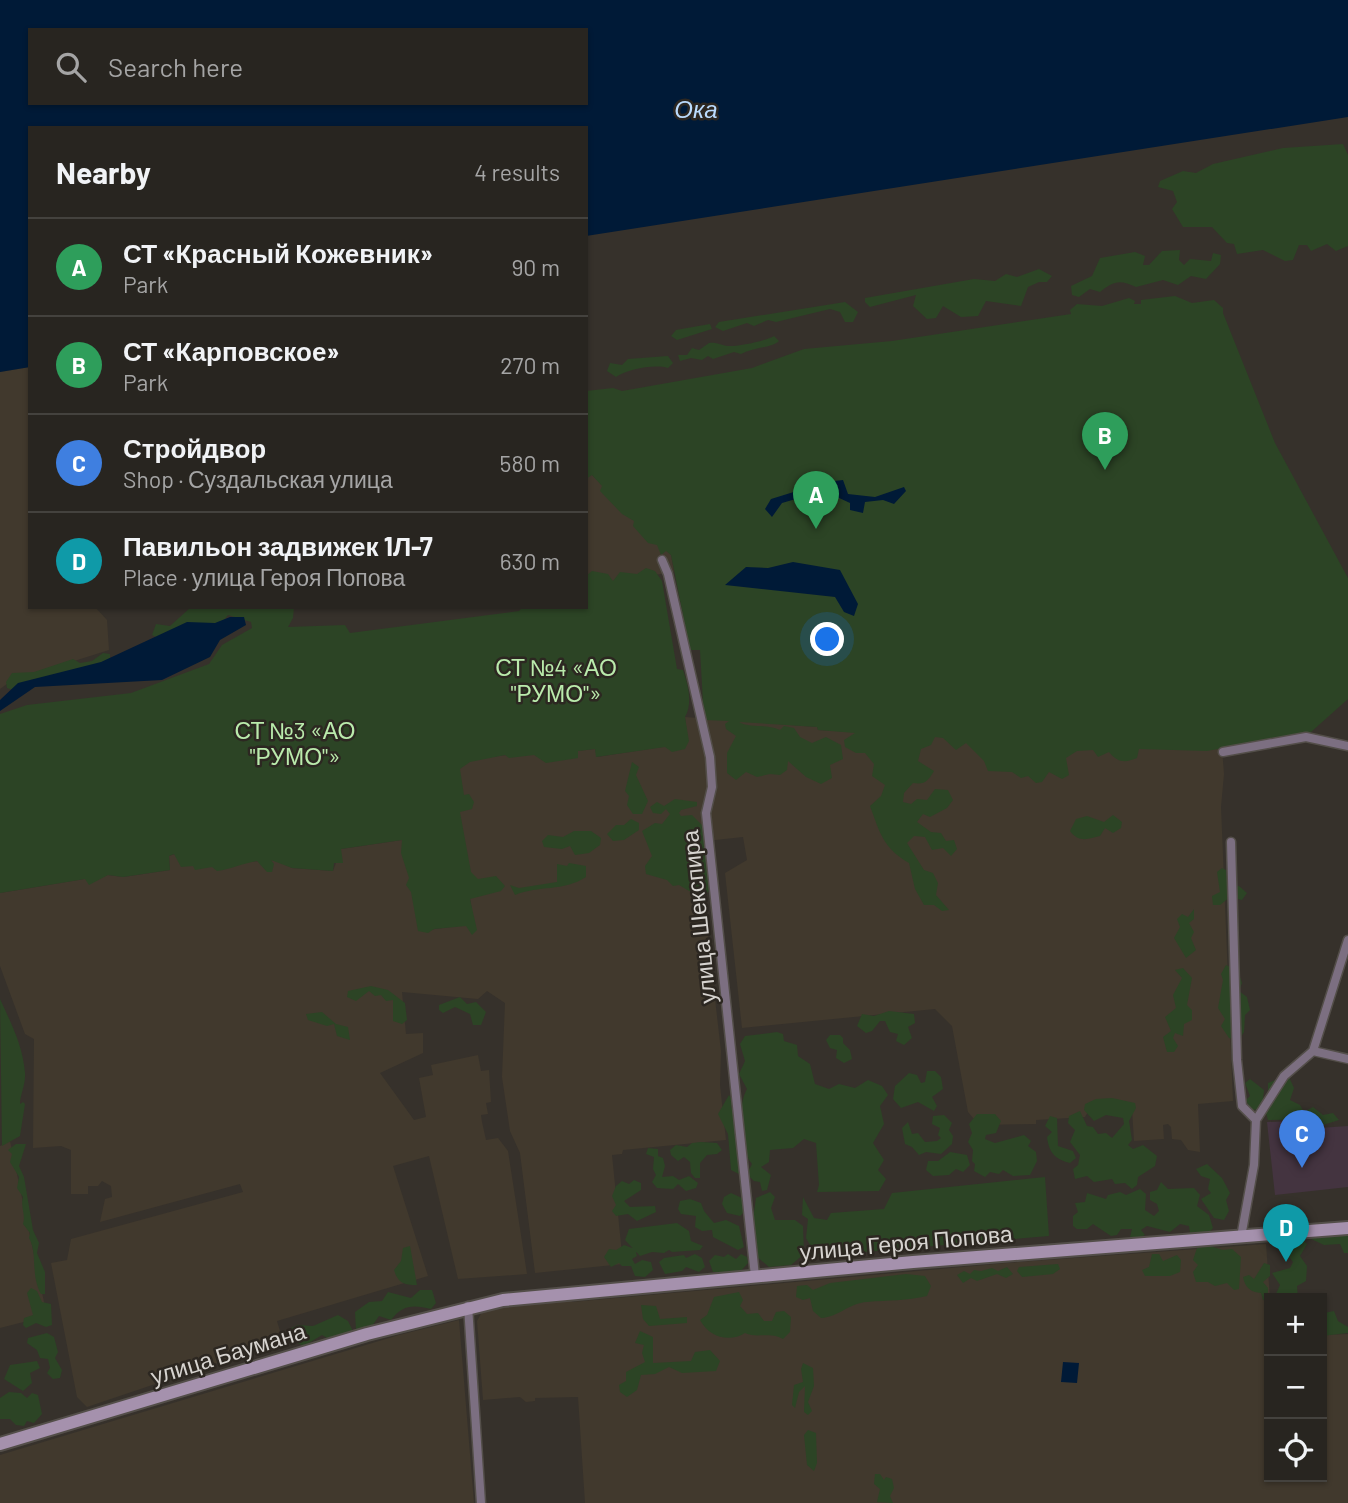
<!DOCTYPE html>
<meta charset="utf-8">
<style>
:root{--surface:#282520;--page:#34312d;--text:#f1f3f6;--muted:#a5a5a5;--line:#44423e;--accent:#bca0f2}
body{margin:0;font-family:Barlow,sans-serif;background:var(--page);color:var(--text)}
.controls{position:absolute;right:21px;bottom:21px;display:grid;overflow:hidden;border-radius:0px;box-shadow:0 2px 5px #0004}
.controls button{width:63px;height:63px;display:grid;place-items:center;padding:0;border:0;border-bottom:2px solid var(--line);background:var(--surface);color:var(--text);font:35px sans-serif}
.you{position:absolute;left:828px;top:640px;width:24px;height:24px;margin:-18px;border:5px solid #fff;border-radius:50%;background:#1a73e8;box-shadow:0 0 0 10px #1a73e833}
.badge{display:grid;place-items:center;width:46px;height:46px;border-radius:50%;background:var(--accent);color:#fff;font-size:23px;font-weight:700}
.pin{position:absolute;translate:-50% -58px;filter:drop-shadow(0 2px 4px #0008)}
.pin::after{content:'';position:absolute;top:37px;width:24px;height:21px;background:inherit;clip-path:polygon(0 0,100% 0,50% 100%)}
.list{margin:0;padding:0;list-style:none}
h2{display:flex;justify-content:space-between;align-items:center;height:91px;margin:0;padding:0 28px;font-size:30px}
h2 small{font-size:23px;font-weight:400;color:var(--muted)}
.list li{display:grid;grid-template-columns:46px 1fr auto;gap:21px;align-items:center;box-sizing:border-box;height:98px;padding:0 28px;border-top:2px solid var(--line)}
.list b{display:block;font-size:26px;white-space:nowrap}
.list p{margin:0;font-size:23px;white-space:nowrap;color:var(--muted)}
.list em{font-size:23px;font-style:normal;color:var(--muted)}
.icon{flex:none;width:38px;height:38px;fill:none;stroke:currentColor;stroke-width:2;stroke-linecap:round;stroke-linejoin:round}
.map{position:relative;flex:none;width:1348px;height:1503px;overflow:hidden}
.search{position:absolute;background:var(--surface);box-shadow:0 2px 5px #0004;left:28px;top:28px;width:560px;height:77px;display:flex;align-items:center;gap:18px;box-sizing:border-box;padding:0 24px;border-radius:0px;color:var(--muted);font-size:26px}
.panel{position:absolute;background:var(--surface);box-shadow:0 2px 5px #0004;left:28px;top:126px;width:560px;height:483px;border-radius:0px}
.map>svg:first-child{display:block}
.commercial{fill:#443440}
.built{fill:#41392d}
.green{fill:#2c4425}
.water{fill:#001a37;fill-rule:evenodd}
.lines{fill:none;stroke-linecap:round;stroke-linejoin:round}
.street-casing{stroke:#534e49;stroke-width:11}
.secondary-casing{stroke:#534e49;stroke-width:16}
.street{stroke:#7c6f81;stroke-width:8}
.secondary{stroke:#a591ad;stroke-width:12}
.labels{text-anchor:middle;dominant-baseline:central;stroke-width:5;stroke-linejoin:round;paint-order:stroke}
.park-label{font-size:23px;fill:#baebac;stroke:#2c2721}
.street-label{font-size:23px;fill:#d6d3cf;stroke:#2c2721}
.water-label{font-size:24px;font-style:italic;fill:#badbfd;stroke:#2c2721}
</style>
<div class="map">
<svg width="1348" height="1503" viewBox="0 0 1348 1503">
<rect width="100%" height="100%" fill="#36312b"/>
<path class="commercial" d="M1318,1120l1,8 29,-2v61l-73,8 -8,-73z"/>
<path class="built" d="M30,367v240h65l12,13 2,30 -98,31 -11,8v-317z
M586,473l6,2 79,80 3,17 -88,13z
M685,717l132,10 1,3 331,19 73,-1 2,26 -3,33 12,294 -35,3 2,48 -12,-2 -7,-10 -9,-1 -1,-12 -3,-3 -5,1 1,14 -30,2 -2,-32 -43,1 -4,7 -49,3v4l-57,1 -11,-13 -16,-86 -17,-17 -193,19 -17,-155 22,-13 -4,-23 -46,5 24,209 -1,34 6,55 -103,10 -1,4 -10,1 11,109 -88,9 -15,-120 -10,-22 -8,-54 3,-74 -18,-12 -9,8 -76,-7 4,42 17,-1v20l-43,20 34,47 12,-3 -7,-39 14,-3 -2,-10 47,-10 3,16 8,-1 2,32 -5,1 2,11 -7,1 1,7 4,18 12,-2 10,13 19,123 -69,5 -29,-123 -36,10 35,110 -151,45 6,20 -196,66 -10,-10 -26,-134 16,-3 4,-21 172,-47 -3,-8 -140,38 5,-23 7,-2 -1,-11 -9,-5 -4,5h-10v8h-17v-44l-10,-4 -28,2 1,-109 -9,-5 -25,-68v-73l108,-18 15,2 47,-7 -1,-14 6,-2 20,12 80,-6 17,8 41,3 8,-22 61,-9 18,91 54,-7 -25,-161 85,-12 44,7 -1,-7 18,-2 2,8 91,-14z
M10,1141l37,175 -47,12v-182z
M1266,1244l4,54 -1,179h53v-142l26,-1v169h-763l-7,-106 -43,1v3l-9,1 -6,-5 -37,3 -6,-79 6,-11 6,-3 82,-9 1,4 435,-39z
M459,1320l15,183h-474v-48l399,-120z"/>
<path class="green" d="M1343,144l5,11v91l-12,5 -9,-7 -16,7 -4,-6h-8l-6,15 -8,1 -22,-11 -26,4 -3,-10 -7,-1 -15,-16h-29l-11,-18 5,-7 -4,-11 -15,-4 2,-6 23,-10 13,2 17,-9 70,-16z
M1180,250l-1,10 5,5 6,-6 21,2 2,-8 8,2 -1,9 -14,15 -15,-3 -13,9 -15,-5 -27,7c-16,-8 -23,-6 -36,5l-10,-3 -11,8 -7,-2 -1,-9 21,-10 8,-18 35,-6 10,4 -2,9h6l13,-14z
M1039,269l13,7 -5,6h-8l-11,5 -7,19 -35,-5 -8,15 -17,1 -18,-11 -7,12 -9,1 -14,-13 3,-11 -46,12 -5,-5v-4l109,-19 21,2 11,-7 11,3z
M1175,296l17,7 22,-3 9,8v5l52,130 73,135v121l-37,33 -104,19 -68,-2 -2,9c-12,5 -19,5 -28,-6l-11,5 -5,-7 -16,1 -11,7 3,17 -7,4 -13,-7 -7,10 -6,1 -8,-7 -7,2 -9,-6 -24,-1 -4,-10 -18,-18 -10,7 -13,-12 -8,-1 -4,8 -10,4 -3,12 16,10c-6,10 -9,14 -21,12l-9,10 -1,9 8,2 6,-5 10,1 8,-11 13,1 5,10 -6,8 -17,9 -7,-3 -6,8 14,10 10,1 5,8 8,-1 3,9 -6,7 -8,-8 -11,2 -7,-13 -11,-1 -7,7 17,27 9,3 5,10 -2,12 13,15 -7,1 -8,-6h-10l-9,-16 -6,-26c-26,-15 -29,-30 -39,-57l11,-10 4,-11 -13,-9 2,-12 -9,-11h-9l-11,-6 -1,-7 11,-7 -37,-3 -1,-3 -78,-5c12,7 27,1 41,8l4,-4 10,2 6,9 12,6 14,-6 15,8 2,14 -13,6 2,13 -11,6 -15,-7 -18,-16 -1,9 -7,5 -10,-1 -13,3 -11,-5 -10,8 -9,-7v-20l9,-17 -10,-7 -1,-5 4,-3 -25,-1 -4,-70h-10l-19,-95 -5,-4 -5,4 -4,-10 -9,-2 -15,-17 1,-5 -12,-7 -22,-23 2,-5 -10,-11 -6,4v-88l27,-3 9,3 130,-23 52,-19 88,-8 179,-27 -1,-4 7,-6 25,2 27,-8 6,3 -1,3h7v-4z
M845,302l13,10 -5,10h-8l-5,-10 -10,-3 -54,13 -8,-2 -14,6 -7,-3 -24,8 -8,-4 4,-5z
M710,324l2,5 -35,11 -6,-4 5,-6z
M774,336l5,5c-7,7 -25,6 -38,13l-7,-2 -21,7 -5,-3 -6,4 -11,-2 -11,3 -2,-6h9l5,-7 7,2 10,-7c8,-1 11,2 18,3 9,1 39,-5 47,-10z
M668,356l5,7 -5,5c-14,-4 -40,1 -52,9l-9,-6 3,-8 12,2 6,-6z
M646,568l9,3 7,10 15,88 6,1c5,14 10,34 2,47l4,24 -4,8 -13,3 -7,-5 -69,10 -1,-8 -17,2v7l-32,5 -12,-8 -25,3 -4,-3 -35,7 -10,7 4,26 5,-1 5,8 -2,7 -12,3 11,60 7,7 18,-3 9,10 -4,5 -31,8 7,31 -5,5 -6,-9 -32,3 -6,4 -10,-2 -7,-39 -5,-7 3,-7 -8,-25 1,-13 -61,9 2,14h-9l-1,8 -41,-3 -21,-8 3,4 -2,8h-5l-10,-11c-14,2 -26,8 -40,10l-5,-4 -17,3 -2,-4 -12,1 -7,-13 -5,2 1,14 -47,7 -15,-2 -19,10 -4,-6 -85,14v-179l27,-9 104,-12 78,-29 13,-19 30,-17 -1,-6 -23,-7 -8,10 -58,15 -10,-5 4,-11 14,2 20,-18 104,-1 -1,11 -5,9 57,-2 5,8 169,-22 4,-4h63v-31l6,-5 16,3 5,7 7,-9 17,2z
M103,653l7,1v7l-94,30 -9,-3 -1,-6 6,-9 22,-1 39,-13 7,4 12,-2z
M632,762l7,5 -3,8 12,26 -6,13h-9l-6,-9 2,-9 -4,-5z
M675,799l22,3v4l-16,4 -2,3 2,3 11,-1 13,13 6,61 -6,6h-9l-17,-10 -6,1 -6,-6 -21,-6 -1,-8 7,-10 -10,-25 13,-8 7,1 8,-10 -4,-5 -5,5 -8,-1 -3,-6 7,-5 7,4z
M1113,815l9,7 -1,6 -8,5 -8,-5 -5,8c-12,3 -21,7 -30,-5l6,-12 11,-3 17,6z
M631,819l8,4v7l-15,10 -11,1 -6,-7 9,-9h8z
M574,831h17l10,7 -1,7 -11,8 -14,2 -5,-9 -8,3 -18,-2 -2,-6 6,-6 15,2z
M569,863l17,3v11c-23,15 -47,8 -71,18l-5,-10 9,3 38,-6v-18l10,2z
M1222,868l4,2 2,17 11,-1 8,7 -5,7 -12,-3 -10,8h-7l-1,-9 8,-4 -3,-20z
M1194,909v10l-5,4 5,9 -3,6 5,12 -10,8 -12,-20 6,-11 -3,-8 5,-5 6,3z
M1226,965l12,6 4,12 -3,8 8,6 3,13 -5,5 -1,17 -5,8 -10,-2 -8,-12 4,-7 -7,-11 5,-28 -2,-6z
M1183,968l9,10 -5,27 5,5v10l-8,4 -1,12 -8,-3 -2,5 5,8 -4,6h-7l-4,-15 8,-6 -6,-14 11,-9 -3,-13 9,-17 -7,-8z
M371,986l17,4 17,13 2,17 -5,4 -9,-3v-21l-7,1 -5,-6 -6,1 -6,-5 -13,10 -9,-4 1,-6z
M460,997l7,7 9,-2 10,10 -5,13h-8l-3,-11 -15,-7 -12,6 -4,-3v-5z
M0,999c11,24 23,47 25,74 1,11 -5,22 -5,31l3,-2 2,2 -5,32 -18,10z
M889,1011l25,3 1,9 -7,4 4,11 -8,7 -8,-4 2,-7 -8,-2 -5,-11h-5l-8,10 -6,2 -9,-7 5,-12 12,2z
M322,1012l14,12 12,3 2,13 -13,-4 -3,-12 -7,2 -19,-6 -2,-6z
M777,1032l6,2 1,7 13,4 1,11 12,8 5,20 14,5 10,-5 16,4 13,-8 14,6 6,9 -8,11 4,18 -11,19 11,17 -6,10 8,9 -7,12 -62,1 2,-7 -3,-42 -12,-4 -11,9 -23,2 -1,12 -8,5 10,8 -4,15 -5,1 -2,-9 -6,-1 -7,-7 5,-10c-13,-15 -15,-58 -5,-75l-8,-15 6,-13 -5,-17 5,-8z
M830,1035h10l3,3v5l7,7 2,9 -8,4 -8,-5 1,-8 -7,-2 -4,-8z
M927,1071h8l6,6 2,12 -11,8 5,9 -3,5 -16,-9 -17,6 -8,-9 2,-13 14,-13 8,2 4,8 4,-1z
M1288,1075l6,13 -4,12 10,5 4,7 9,-5 10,8 10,-2 6,7 -19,6 -1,-7 -51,1 -2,-7 8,-17 -6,-5v-8z
M1250,1079l14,11 -2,19 -11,1 -5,-10 4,-4 -5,-13z
M729,1095l4,7 -2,5 7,9 -3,13 4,6 2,40 -10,-5 -3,-36 -10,-20z
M1112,1098l23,5 1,5 -7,13 3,19 -4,5 5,4 10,-4 14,11 -2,10 -17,11 -1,8 -5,4 -7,-6 -10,1 -3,-5 -18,3 -7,-6 -12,3 -2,-10 5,-4 2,-10 -10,-13 5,-12 -7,-7 1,-7 11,-5 7,15 6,1 5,7 8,-1 6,5 12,-14 -1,-6 -17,-3 -12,6 -10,-11 1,-6 11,-5z
M977,1114h18l6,7 -5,12 -10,2 -1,4 10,4 29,-8 7,6 -3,5 8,6 1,9 -7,14 -17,1 -10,-6 -4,4 -9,-2 -5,5 -11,-6 1,-7 -3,-3 1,-11 -5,-8 4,-9 -3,-9z
M944,1115l8,8 -3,7 4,6 -1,8 -11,10 -15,-2 -7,3 -7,-8 -7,-3 -3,-16 6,-6 4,12 6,-1 7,9 12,-1 4,-3 -3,-3 2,-7 -8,-4 1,-8z
M1050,1116l7,2 1,28 15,5 3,7 -6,5c-15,-4 -21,-10 -23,-26l5,-5 -7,-6z
M701,1142l16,1 5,7 -5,4 -10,1 -7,8v15h-5l-4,-5 -1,-11 -6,-5 -6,4 -7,-6 -1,-5 6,-5 11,2 5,-4z
M16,1144h10l-7,22 5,11 9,53 6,13 -2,10 8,19v22h-4c-11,-20 -3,-40 -12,-56l1,-5 -7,-9c3,-10 -3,-17 0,-27l-6,-9 2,-11 -9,-15 2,-8 -4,-4z
M648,1148l10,1v7l5,2 2,8 -3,11 11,-1 6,4 10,-4 9,7 -2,5 -10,3 -8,-7 -5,5 -16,-1 -5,-6 4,-7 -3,-6 1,-12 -8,-3z
M950,1152l17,3 3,10 -7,7 -7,-3 -7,6 -16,1 -7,-6 2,-9h10z
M1207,1164l15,14 8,15 -4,7 3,11 -5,9 -10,-2 -13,-19 10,-6 -3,-4 2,-10 -9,-3 -5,-7z
M1045,1177l4,59 -242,21 3,-12 -4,-7 2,-19 -6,-4 1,-18 11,21 13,2 4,-7 53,-4 8,-16z
M634,1180l7,3v7l-17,11 6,6 25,-1 1,6 -19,9 -9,-7 -12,2 -4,-5 4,-6 -4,-9 4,-10 6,-5 7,3z
M1161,1182l7,7 26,-1 6,7 -3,11 12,9 4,13 -5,6 -18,-1 -1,-7 -9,-2 -10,8 -23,-6 -6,4 4,5 -8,4 -7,-2 2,-8h-11l-4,6 -6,1 -18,-12 -6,5h-10l-4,-3v-10l5,-4 -3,-9 10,-1 2,-9 19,6 2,-4 12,-3 6,3 14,-6 6,5 -1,16 9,6 5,-5 -2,-7 -7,-4v-8l7,-2z
M770,1192l5,5 -4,11 4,12h20l8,6 1,28 -13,11 -22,2 -13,-11 -3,-37 3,-21z
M731,1193l11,5 4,12 -6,6 -13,-3 -5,-9 2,-7z
M690,1199l11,4 3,8 10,12 12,-3 13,6 5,21 -6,3 -25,-13 -1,-7 -10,1 -7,-4 1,-11 -15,-2 -3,-5 2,-8z
M677,1223l12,8 2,10 12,5 -3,4 -28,2 -3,-2 -5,3 -12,-1 -12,4 -15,-16 4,-11z
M1348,1235v18h-4l-4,-9 -16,1 -15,-7z
M1303,1240l4,4 -7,12 7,10 -1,15 -9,5 1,12h-24l6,-13 -8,-12 18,-5 3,-6 -9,-11z
M624,1245l11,4 2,7 -5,3 3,5 7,-4 9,2 2,8 -8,7 -10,-1 -4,-10h-9l-3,-3 -8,4 -7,-10 5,-8 7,1z
M410,1246l7,39c-13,0 -19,-2 -23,-15l7,-9 2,-13z
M1210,1246l13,4 9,-1 9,8 -2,32 -5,1 -7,-7 -12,3 -7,-4h-12l-3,-10 5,-7 -5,-5 4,-12z
M695,1254l7,4 3,9 -6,5 -13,-5 -4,4 -17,3 -6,-12 5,-4 20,-3 2,3z
M728,1254l8,5 5,-5 6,3 1,6 -8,9h-27l-4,-11 6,-6 9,2z
M1152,1254h7l4,7 14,-6 4,5 -1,12 -10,4h-25l-3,-6 7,-3z
M1264,1263l6,2v11l-7,6 5,6v13l-5,-1 -2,-7c-10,-1 -16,-5 -18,-16l6,-2 5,4z
M1058,1264l2,5 -7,5 -31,3 -5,-6 2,-4z
M1007,1267l6,7 -7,4 -9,-4 -20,7 -6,-3 -8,5 -6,-8 7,-4 6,3 4,-4 7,1 11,-3 6,3z
M906,1274l19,2 6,10 -4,10c-20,5 -39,4 -60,6 -18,1 -28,15 -46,16l-8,-7 -3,-13 -7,2 -7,-3 1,-11 10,-1 6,5 17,-7z
M31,1288l6,3 5,11 9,2 1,21 -6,2 -10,-4 -10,5 -3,-3 1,-7 9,-3 -6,-22z
M420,1290h12l4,13 -5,6c-17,-4 -28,-5 -40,11l-12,-4 -9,13 -14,1 -1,-18 14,-10 13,-1 6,-9 23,6z
M739,1292l4,8 -3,6 7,8 11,-1 6,8h8l4,-9 8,-1 7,6 -1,15 -7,7c-12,-8 -25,0 -38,-6 -16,10 -36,4 -45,-13l7,-5 7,-18z
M641,1305l15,1 4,13 27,-2v6l-38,3 -6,-7z
M1334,1311l4,10 10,6v6l-26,3 2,-23z
M338,1315l10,6 7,14 -26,4 -7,-4 -18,11 -7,-3 -8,-14 9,-4 15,1z
M640,1331l13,6v26l38,-2 4,-9 15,-2 10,11 -4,10 -34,2 -13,-6 -14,7 -14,1 -4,15 -10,7 -7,-5 -1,-7 7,-4v-9l19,-10 -3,-9 2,-8 -9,-2z
M47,1333l7,4 4,15 -3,6 7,12 -2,8 -7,1 -6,-6 3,-5 -2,-9 -8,-1 -3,-8 -10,-7 1,-5z
M37,1361l3,7 -10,5 2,10 -9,8 -19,-12 6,-14z
M803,1363l10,5 1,18 -6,16 4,9 -4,4 -4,-3 1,-26 -6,6 -4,16 -3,-3 2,-20 9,-3 -2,-13z
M9,1392l12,1 6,5 5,-5 6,2 4,19 -8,9 -7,-2 -3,5 -8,-1 -6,-6h-10v-21z
M808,1430l8,3 1,30 -3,8 -7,-6 -3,-30z
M875,1474h5l4,6 2,-3 6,2 2,9 -4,8 3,7 -16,-1 3,-13 -6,-5z"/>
<path class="water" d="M0,0h1348v117l-762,119v-108h-556v239l-30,5zM30,30h556v73h-556z
M843,480l5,14 27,3 29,-10 2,4 -12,13 -11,-4 -18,2 -2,11 -13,-3v-7l-13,-6h-16l-1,-5 -38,11 -10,14 -7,-8 6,-10 55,-17z
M793,562l47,8 18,34 -4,12 -10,-4 -9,-15 -110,-12 21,-18 22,1z
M230,617h14l2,8 -26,15 -10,17 -48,23 -127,7 -35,24v-11l18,-17 83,-21 86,-40 28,1z
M1063,1362l16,1 -2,20 -16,-1z"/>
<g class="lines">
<g class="street-casing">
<path id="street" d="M662,560l6,14 42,183 2,30 -6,26 49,463
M1223,752l83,-15 42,9
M1231,842l6,218 5,46 14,14
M1313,1051l35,8
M1241,1237l13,-72 2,-45 28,-44 29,-25 35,-111
M468,1306l13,197"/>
</g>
<g class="secondary-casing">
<path id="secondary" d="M0,1444l367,-110 136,-34 410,-38 435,-34"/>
</g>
<use href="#street" class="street"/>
<use href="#secondary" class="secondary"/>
</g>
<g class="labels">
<g class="park-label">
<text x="556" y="667">СТ №4 «АО<tspan x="556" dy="26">"РУМО"»</tspan></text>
<text x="295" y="730">СТ №3 «АО<tspan x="295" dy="26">"РУМО"»</tspan></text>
</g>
<g class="street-label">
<text transform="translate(698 917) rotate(-96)">улица Шекспира</text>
<text transform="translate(906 1242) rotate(-5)">улица Героя Попова</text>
<text transform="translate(228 1353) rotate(-17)">улица Баумана</text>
</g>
<g class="water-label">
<text x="696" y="108">Ока</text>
</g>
</g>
</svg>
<div class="controls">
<button>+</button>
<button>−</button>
<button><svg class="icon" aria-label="locate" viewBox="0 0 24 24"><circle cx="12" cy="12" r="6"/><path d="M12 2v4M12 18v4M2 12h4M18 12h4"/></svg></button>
</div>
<div class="you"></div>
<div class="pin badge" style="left:816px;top:529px;background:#2e9e5b">A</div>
<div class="pin badge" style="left:1105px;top:470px;background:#2e9e5b">B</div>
<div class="pin badge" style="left:1302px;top:1168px;background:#3f7fe0">C</div>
<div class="pin badge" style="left:1286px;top:1262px;background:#0f9aa8">D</div>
<div class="search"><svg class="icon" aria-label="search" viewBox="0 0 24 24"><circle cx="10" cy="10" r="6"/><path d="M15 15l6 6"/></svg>Search here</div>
<section class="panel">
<h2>Nearby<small>4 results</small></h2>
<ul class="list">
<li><span class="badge" style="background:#2e9e5b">A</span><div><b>СТ «Красный Кожевник»</b><p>Park</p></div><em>90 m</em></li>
<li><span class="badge" style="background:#2e9e5b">B</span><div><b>СТ «Карповское»</b><p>Park</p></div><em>270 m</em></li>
<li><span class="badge" style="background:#3f7fe0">C</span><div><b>Стройдвор</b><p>Shop · Суздальская улица</p></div><em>580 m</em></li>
<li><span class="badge" style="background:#0f9aa8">D</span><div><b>Павильон задвижек 1Л-7</b><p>Place · улица Героя Попова</p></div><em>630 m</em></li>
</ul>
</section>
</div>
